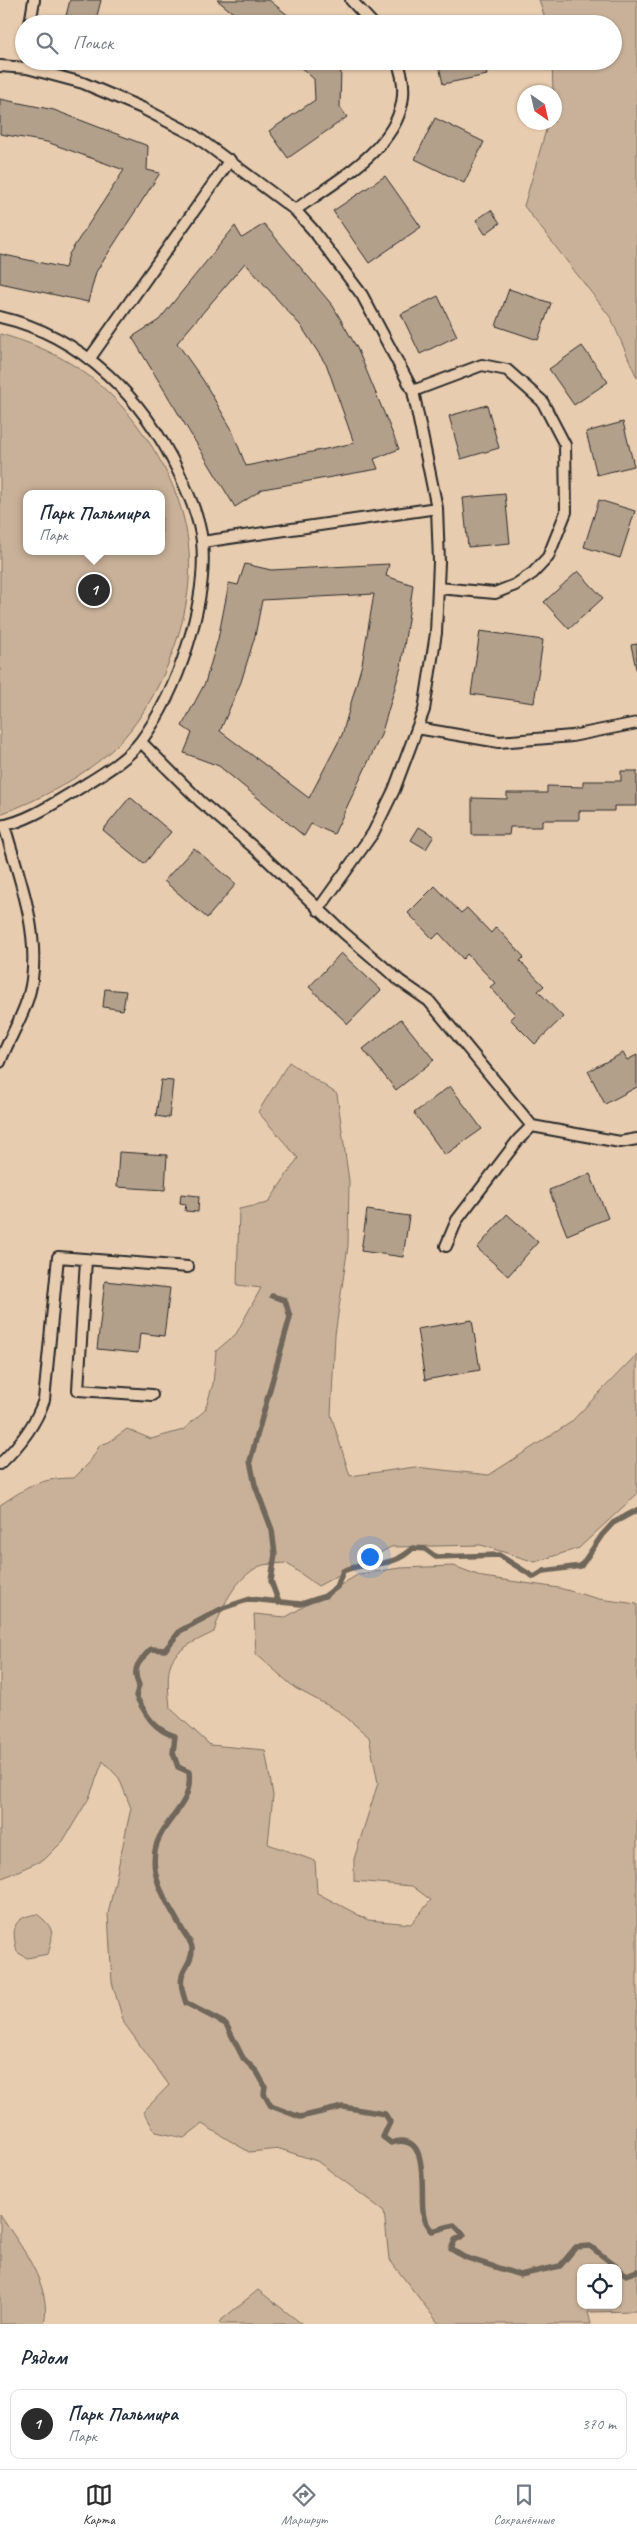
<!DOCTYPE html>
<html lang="ru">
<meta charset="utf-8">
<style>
:root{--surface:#fff;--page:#f2f2f3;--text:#1f2937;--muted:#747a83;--line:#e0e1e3;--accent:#2b2b2b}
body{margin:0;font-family:Caveat,sans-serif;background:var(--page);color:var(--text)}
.controls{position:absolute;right:15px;bottom:15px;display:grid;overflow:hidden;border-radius:10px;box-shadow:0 1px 4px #0004}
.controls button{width:45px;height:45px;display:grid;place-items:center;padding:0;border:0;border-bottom:1px solid var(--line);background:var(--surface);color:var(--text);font:25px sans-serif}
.compass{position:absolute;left:517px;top:85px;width:45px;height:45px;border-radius:50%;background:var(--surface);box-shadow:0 1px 4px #0004;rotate:146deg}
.you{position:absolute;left:369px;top:1556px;width:18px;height:18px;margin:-12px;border:4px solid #fff;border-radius:50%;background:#1a73e8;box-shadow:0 0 0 8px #1a73e833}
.badge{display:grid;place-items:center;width:32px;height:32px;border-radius:50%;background:var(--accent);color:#fff;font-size:16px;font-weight:700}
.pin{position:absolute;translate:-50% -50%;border:2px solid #fff;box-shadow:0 1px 5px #0006}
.popup{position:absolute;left:23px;top:490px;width:142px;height:65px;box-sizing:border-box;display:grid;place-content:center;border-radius:10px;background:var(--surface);filter:drop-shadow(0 1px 4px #0005);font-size:16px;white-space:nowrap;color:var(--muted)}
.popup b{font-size:19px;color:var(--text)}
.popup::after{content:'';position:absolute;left:50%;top:100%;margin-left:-10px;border:10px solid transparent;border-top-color:var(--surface)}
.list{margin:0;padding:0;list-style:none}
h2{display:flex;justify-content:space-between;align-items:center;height:65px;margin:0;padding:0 20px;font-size:21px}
h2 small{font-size:16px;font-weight:400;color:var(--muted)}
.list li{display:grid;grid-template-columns:32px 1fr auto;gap:15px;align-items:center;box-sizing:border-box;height:70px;margin:0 10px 10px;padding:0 10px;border:1px solid var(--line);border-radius:10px}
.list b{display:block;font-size:19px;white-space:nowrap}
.list p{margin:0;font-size:16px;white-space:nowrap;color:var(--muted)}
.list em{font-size:16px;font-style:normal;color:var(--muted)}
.icon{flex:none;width:28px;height:28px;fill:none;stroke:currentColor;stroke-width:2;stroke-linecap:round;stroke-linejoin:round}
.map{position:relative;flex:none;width:637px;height:2324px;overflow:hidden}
.search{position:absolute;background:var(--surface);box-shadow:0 1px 4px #0004;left:15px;right:15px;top:15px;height:55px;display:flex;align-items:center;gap:12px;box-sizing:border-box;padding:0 18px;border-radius:28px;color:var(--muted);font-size:19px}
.sheet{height:145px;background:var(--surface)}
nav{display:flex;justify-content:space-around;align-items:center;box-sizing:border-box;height:70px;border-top:1px solid var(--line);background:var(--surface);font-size:14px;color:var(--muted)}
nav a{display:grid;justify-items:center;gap:2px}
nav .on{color:var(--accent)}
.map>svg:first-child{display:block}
.green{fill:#c9b199;stroke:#7a6e62;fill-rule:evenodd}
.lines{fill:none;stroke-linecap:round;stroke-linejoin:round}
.stream{stroke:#6f665a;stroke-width:5.5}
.building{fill:#b3a08b;stroke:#2b2b2b;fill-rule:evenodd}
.lane-casing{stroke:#2b2b2b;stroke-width:14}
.lane{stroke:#e8ccaf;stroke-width:10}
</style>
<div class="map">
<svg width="637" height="2324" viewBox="0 0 637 2324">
<rect width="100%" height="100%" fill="#e8ccaf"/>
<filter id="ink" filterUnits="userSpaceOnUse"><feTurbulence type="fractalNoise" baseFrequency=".02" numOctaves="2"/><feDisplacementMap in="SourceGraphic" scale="10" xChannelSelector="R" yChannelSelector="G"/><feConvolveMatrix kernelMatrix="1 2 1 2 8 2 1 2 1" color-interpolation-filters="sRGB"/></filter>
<g filter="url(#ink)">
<path class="green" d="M539,0h98v378l-26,-60 -87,-112 24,-83 6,-1 -2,-61h61v-37h-66z
M0,334c63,17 108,48 145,102 53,78 57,147 21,233 -12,28 -30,58 -52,79 -31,29 -74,52 -114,66zM27,494h135v57h-135z
M289,1062l48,32 12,87 -1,65 -13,89 -4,80 19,61 65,-9 74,8 81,-52 67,-69v140l-58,54 -44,14 -54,-17 -90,2 -73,39 -32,-23c-8,1 -23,0 -30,5 -23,14 -35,40 -42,64 -46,22 -49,25 -44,76l40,37 55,5 8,45 -5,49 47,17 2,32 51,27 43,4 20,-24 -19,-14 -58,-5v-22l24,-76 -9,-46 -29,-25 -45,-24 -39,-34 -2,-40 32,3 73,-43 41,-6 54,-2 29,11 76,11 40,11 38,5v707l-49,1 3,12h-152l-50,-65 -5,-48 -67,-50 -37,-12 -31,3 -47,-28 -18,14 -28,-6 -13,-20 26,-27 -45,-62 -12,-41 -4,-68 23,-106 -12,-30 -16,-17 -14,37 -26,43 -18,18 -45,20v-374c28,-18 39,-27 74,-27l15,-15 11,-18 9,-3 18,-13 24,10 32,-9 22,-20 8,-26 3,-33 20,-17 25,-46 -24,-3 2,-76 29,-6 30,-45 -40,-46zM581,2268h37v37h-37z
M37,1914c18,14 17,20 11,40l-21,4 -10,-6c-5,-23 -6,-34 20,-38z
M0,2215c20,30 53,71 44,109h-44z
M258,2290l44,34h-82l-1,-2z"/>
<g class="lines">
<path class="stream" d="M272,1296l13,4 5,17 -40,144 5,24 17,45 3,24 -4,27 8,22
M618,2268l-28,-22 -14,1 -16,19 -40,9 -56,-18 -13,-8 4,-9 9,-5 -10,-10 -22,6c-3,-4 -7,-9 -8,-14 -6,-20 10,-88 -33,-74l-8,-6 7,-15 -5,-8 -42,-7 -43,10 -29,-11 -7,-12 1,-8 -8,-14 -14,-14 -17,-34 -40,-21c-3,-9 -6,-18 -4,-27 2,-9 11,-16 10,-28 0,-5 -6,-12 -9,-17 -14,-26 -37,-56 -26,-88 9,-27 36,-37 32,-71l-11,-5 -5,-14 2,-17c-21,-6 -29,-21 -39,-40l3,-11c-8,-16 0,-24 12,-36l14,1 15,-19 43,-23 27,-9 51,5 24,-8 12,-9 6,-16c26,-11 48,-1 70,-23l12,1 11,8 63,-2 35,22 10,-6 37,-5 21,-31 11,-12 24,-13
M618,2268l8,7 11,-4"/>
</g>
<path class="building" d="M70,0h31l-6,24h-31z
M217,0h52l30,24h-52z
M293,61h52l-4,6 -1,40 7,10 -59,41 -19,-27 46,-31 -1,-21z
M438,61h46l3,14 -44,9z
M0,99l54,11 94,36 -1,24 13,3 -64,99 -8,30 -88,-19v-29l65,14 4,-14 55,-84 -77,-28 -47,-8z
M435,118l49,24 -20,41 -49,-24z
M385,176l36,51 -52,36 -36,-52z
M491,210l9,13 -15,11 -9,-14z
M264,224l69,82 24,42 42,101 -25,10 4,10 -115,20 -28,18 -103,-170 27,-17 76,-94 7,12zM245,263l56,63 26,40 27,77 -108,23 -15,-38 -28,-48 -26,-37z
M509,289l42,14 -13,37 -42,-14z
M438,296l19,40 -37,18 -19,-40z
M582,346l26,36 -34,23 -25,-36z
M487,405l12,43 -38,11 -12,-43z
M623,422l11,44 -37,9 -11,-43z
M505,494l5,49 -42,4 -5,-49z
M599,500l36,11 -15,47 -36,-11z
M245,564l26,6 118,-6 -3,12 27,9 -12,82 -20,68 -47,99 -23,-10 -7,12 -85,-70 -35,-13 8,-20 -10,-7 23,-43 13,-44 11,-56 9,2zM374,594l-12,70 -20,71 -33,63 -89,-67 21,-49 14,-46 7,-36z
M578,571l25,27 -34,31 -25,-27z
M480,631l63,9 -9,63 -63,-9z
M637,644v29l-6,-28z
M621,771h16v35h-23v5h-35v9h-37v7h-32l-1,8h-37v-37l35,1v-6h40v-7l36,1v-6h38z
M130,797l41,35 -27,32 -41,-34z
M419,827l15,9 -8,13 -15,-9z
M194,848l42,36 -29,34 -43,-37z
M435,886l26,27 6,-5 24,25 5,-6 28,30 -4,4 24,25 -6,5 25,26 -28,27 -25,-25 5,-5 -25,-27 5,-4 -28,-29 -4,5 -24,-26 -6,6 -25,-26z
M341,953l40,37 -33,34 -39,-37z
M105,989l21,2 -3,19 -20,-3z
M401,1019l33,41 -38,30 -33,-41z
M623,1053l4,7 10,-5v32l-32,17 -17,-33z
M161,1080l12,1 -4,37 -13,-2z
M450,1086l32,43 -37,26 -31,-42z
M119,1152l48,3 -2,35 -48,-3z
M590,1174l18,44 -41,17 -18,-45z
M181,1194l18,2 -1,16 -13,-1 1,-7 -6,-1z
M367,1210l42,6 -6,41 -42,-6z
M507,1214l31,28 -30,34 -31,-28z
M105,1281l65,7 -6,48 -24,-3 -2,20 -41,-4z
M472,1320l8,50 -55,10 -8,-51z"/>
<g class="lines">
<g class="lane-casing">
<path id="lane" d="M351,0l22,24
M30,24l4,-24
M0,66l27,2 56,15 59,25 52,27 101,75 18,20 49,65 51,96 24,117 2,54 -3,71 -12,77 -30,80 -21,43 -55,77
M295,210c48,-34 132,-77 102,-149
M0,317c83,19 144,82 179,156 10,22 20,44 23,68 6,61 -24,150 -61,200 -14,19 -42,35 -63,48 -22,13 -51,33 -78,37
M90,358l140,-198
M413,391l69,-26 25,5 35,31 23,44 1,67 -18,45 -15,16 -18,12 -20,8 -57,-5
M202,542l235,-34
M417,728l82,14 73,-6 65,-13
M141,742l60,60 58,50 85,81 56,48 29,20 103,125 88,16 17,-3
M0,1062c10,-27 29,-54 32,-83 7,-51 -14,-105 -28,-154
M446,1246l11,-26 61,-80 14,-14
M86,1260l-8,130 74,5
M0,1464c19,-18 35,-38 44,-64l14,-143 130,10"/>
</g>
<use href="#lane" class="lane"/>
</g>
</g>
</svg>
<div class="controls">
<button><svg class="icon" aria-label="locate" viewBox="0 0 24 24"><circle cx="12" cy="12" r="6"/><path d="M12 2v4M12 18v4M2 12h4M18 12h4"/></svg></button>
</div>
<svg class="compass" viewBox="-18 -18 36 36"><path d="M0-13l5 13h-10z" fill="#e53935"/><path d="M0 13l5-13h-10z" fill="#747a83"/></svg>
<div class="you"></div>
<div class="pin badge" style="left:94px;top:590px">1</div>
<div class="popup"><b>Парк Пальмира</b>Парк</div>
<div class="search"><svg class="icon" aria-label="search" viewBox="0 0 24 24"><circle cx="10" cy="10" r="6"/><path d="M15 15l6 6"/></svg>Поиск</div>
</div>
<section class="sheet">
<h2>Рядом<small></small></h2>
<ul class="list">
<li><span class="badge">1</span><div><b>Парк Пальмира</b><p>Парк</p></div><em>370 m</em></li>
</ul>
</section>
<nav>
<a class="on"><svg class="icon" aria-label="map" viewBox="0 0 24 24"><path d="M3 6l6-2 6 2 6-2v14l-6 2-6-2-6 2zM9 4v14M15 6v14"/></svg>Карта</a>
<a><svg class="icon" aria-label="directions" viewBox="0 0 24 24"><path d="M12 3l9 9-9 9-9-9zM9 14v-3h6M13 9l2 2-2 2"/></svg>Маршрут</a>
<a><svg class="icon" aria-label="saved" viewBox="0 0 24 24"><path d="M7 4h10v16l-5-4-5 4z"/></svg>Сохранённые</a>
</nav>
